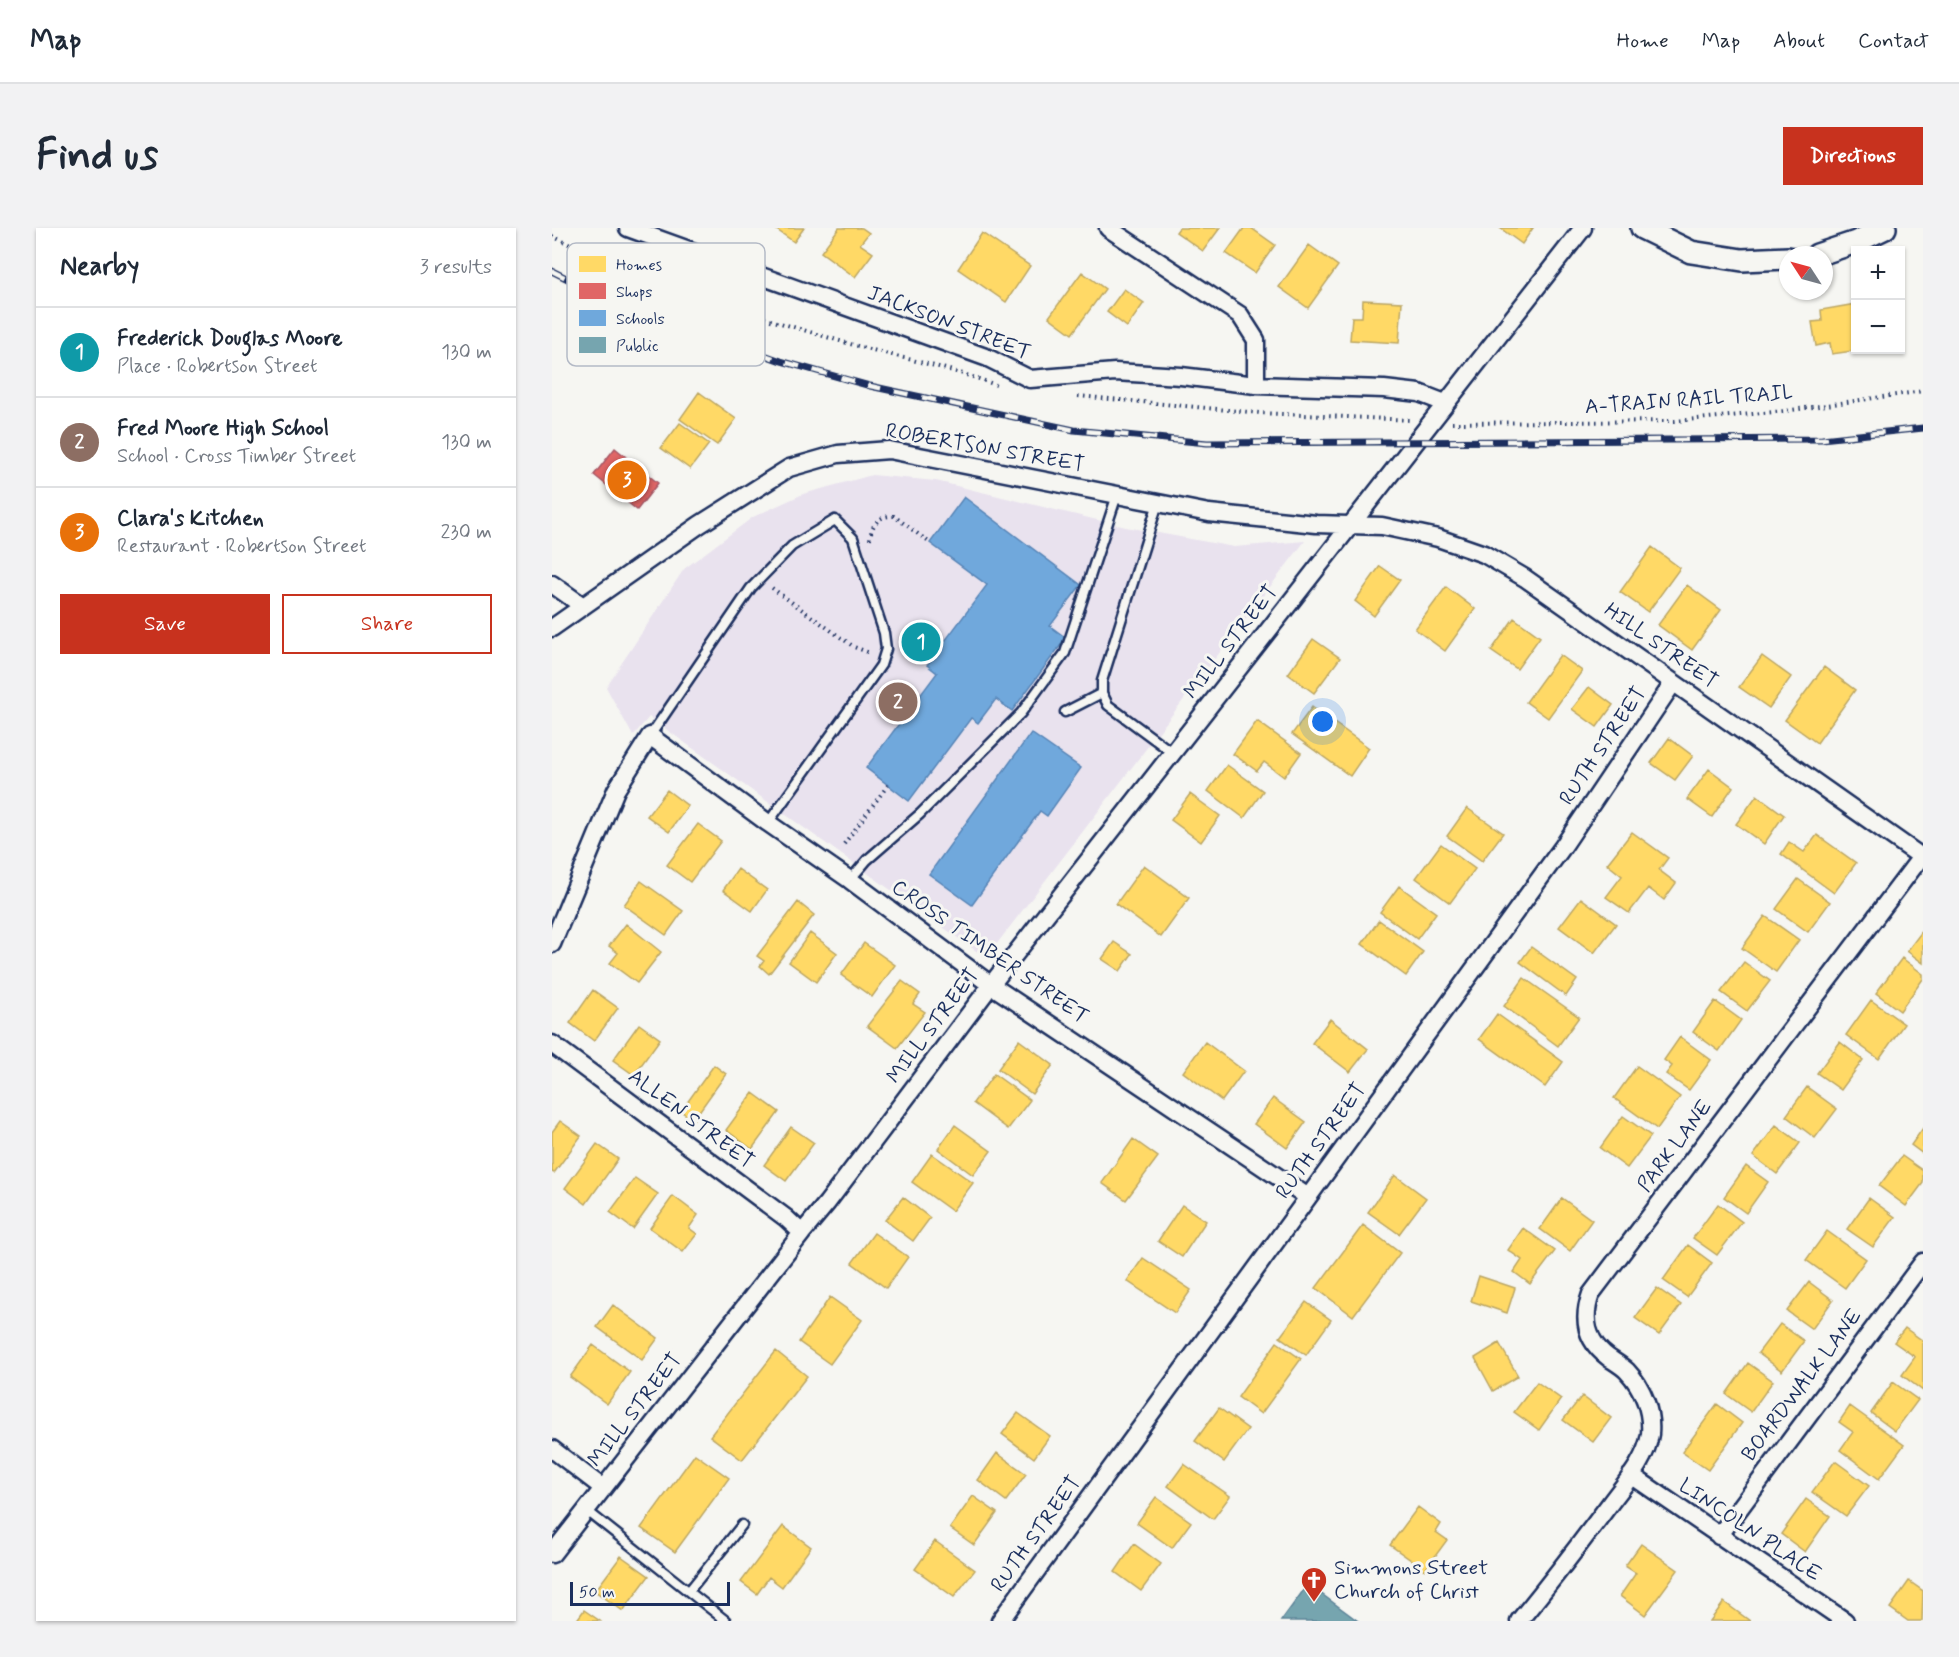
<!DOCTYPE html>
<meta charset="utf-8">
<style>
:root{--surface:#fff;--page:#f2f2f3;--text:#1f2937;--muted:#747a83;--line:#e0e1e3;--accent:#c8321e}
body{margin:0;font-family:Mynerve,sans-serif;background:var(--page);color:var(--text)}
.controls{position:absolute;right:18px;top:18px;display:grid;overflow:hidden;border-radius:0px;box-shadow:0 2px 4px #0004}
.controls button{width:54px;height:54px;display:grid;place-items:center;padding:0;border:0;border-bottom:2px solid var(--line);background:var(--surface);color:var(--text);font:30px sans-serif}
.compass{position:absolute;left:1227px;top:18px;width:54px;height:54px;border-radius:50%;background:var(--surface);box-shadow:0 2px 4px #0004;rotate:306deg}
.scale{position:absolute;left:18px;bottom:15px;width:160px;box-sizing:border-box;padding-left:6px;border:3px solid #1b2f5e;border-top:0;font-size:16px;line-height:21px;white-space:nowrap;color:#1b2f5e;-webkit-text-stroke:4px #f6f6f2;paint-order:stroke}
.you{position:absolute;left:771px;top:494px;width:21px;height:21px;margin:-15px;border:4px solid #fff;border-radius:50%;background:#1a73e8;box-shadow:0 0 0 9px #1a73e833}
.badge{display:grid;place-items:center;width:39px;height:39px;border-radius:50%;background:var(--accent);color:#fff;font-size:20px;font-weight:700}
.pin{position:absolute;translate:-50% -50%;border:3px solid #fff;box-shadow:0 2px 6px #0006}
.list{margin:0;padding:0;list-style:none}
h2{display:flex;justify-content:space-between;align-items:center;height:78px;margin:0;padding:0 24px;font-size:26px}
h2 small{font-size:20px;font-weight:400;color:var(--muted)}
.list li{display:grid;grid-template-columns:39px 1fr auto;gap:18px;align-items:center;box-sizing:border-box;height:90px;padding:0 24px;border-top:2px solid var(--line)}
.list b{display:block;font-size:22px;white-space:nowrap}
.list p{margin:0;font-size:20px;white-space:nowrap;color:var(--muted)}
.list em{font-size:20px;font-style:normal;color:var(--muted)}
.actions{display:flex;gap:12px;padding:18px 24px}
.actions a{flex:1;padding:14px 0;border:2px solid var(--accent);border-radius:0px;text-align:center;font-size:21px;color:var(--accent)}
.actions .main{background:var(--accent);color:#fff}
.map{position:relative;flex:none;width:1371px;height:1393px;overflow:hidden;border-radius:0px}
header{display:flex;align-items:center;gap:36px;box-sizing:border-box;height:84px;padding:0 30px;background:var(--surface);border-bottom:2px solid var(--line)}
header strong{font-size:28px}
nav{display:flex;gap:33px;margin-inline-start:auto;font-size:21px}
.intro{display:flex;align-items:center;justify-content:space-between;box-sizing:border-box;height:144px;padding:0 36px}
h1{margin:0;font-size:42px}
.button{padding:15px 27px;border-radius:0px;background:var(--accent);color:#fff;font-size:21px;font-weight:700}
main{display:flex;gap:36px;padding:0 36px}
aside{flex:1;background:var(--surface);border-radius:0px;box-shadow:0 2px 4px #0004}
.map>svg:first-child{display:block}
.built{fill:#e9e2ee}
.homes{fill:#ffd966;stroke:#bba664;stroke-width:1.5}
.shops{fill:#e06666;stroke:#a55664;stroke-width:1.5}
.schools{fill:#6fa8dc;stroke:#5684b6;stroke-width:1.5}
.public{fill:#76a5af;stroke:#5b8297;stroke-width:1.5}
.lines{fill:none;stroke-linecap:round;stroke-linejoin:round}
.service-casing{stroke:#1b2f5e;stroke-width:13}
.minor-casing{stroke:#1b2f5e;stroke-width:21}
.tertiary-casing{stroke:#1b2f5e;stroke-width:26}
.path{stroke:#1b2f5e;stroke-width:4;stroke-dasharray:1.5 4.5;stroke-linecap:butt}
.service{stroke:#f6f6f2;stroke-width:8}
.minor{stroke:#f6f6f2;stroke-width:16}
.tertiary{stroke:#f6f6f2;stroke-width:21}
.rail-casing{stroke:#1b2f5e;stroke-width:7}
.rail{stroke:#f6f6f2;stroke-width:4.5;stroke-dasharray:14;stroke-linecap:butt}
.labels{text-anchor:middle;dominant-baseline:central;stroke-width:6;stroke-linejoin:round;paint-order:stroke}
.street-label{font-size:21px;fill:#1b2f5e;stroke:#f6f6f2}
.poi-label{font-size:21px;fill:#1b2f5e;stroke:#f6f6f2;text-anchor:start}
.key{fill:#f6f6f2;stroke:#b4bac6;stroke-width:1.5}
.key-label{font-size:16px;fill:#1b2f5e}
</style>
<header>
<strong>Map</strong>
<nav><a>Home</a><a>Map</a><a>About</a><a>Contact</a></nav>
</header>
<div class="intro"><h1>Find us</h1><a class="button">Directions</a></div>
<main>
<aside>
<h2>Nearby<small>3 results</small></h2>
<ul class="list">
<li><span class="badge" style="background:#0f9aa8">1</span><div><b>Frederick Douglas Moore</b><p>Place · Robertson Street</p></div><em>130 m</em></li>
<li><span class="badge" style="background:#8d6e63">2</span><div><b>Fred Moore High School</b><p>School · Cross Timber Street</p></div><em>130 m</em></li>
<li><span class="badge" style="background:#e8710a">3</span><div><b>Clara's Kitchen</b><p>Restaurant · Robertson Street</p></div><em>230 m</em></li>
</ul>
<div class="actions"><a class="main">Save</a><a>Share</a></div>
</aside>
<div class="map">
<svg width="1371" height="1393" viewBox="0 0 1371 1393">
<rect width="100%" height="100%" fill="#f6f6f2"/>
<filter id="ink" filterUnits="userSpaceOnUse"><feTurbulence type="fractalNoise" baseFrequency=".0167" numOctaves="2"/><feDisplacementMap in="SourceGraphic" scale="12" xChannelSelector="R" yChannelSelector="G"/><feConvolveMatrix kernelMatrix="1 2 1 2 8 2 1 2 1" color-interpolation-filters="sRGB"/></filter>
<g filter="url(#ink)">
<path class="built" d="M320,247l64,6 190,46 108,20 71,-6 -319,417 -337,-241 -16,19 -27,-49 78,-118 69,-52 50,-23z"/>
<path class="homes" d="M222,0h30l-10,14z
M287,0h23l7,5 -9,11 13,9 -18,24 -34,-25z
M627,0h41l-17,23 -27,-19z
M692,0h7l24,17 -20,28 -29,-20z
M948,0h33l-11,16z
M430,5l48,33 -24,36 -48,-33z
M757,17l29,21 -30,42 -29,-21z
M530,44l23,17 -33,45 -23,-17z
M572,61l20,14 -17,24 -20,-15z
M811,72l39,2 -3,41 -49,-3 2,-23h10z
M1304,76v46h4l-28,4 -2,-11 -14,3 -4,-24 10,-1 -1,-11z
M147,164l37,27 -19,26 -37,-26z
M128,195l29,21 -19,25 -29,-21z
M1100,319l28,21 -32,44 -28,-20z
M828,338l20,14 -26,36 -19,-15z
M1135,357l34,25 -29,40 -34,-25z
M894,359l29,22 -30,42 -30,-22z
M962,390l26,19 -23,32 -26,-18z
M761,411l27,19 -26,35 -26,-19z
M1008,427l22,16 -34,47 -22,-16z
M1210,428l29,21 -22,31 -30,-21z
M1272,439l31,23 -38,53 -32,-23z
M1037,459l24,18 -16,22 -25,-18z
M760,479l57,41 -19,28 -58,-42z
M705,493l44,32 -17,24 -20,-15 -7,9 -24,-17z
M1117,510l24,18 -18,24 -24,-17z
M675,537l36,26 -19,27 -36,-27z
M1157,541l24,18 -21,30 -25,-18z
M115,562l21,16 -19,26 -22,-16z
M638,566l30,22 -19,26 -30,-22z
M1205,567l27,20 -20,29 -28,-20z
M915,580l36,25 -21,28 -35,-25z
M146,596l23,17 -31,41 -23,-17z
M1080,604l36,26 -9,12 17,13 -12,17 -16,-12 -19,25 -23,-16 16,-21 -15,-12z
M1265,607l39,28 -22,30 -53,-39 8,-12 15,10z
M889,616l34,25 -25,34 -34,-25z
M592,637l45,33 -28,39 -45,-33z
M186,641l29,21 -15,21 -29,-21z
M1246,651l32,23 -22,30 -32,-23z
M89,653l42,30 -17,24 -42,-30z
M847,658l37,27 -19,26 -37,-27z
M1029,670l35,26 -22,29 -35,-26z
M246,674l16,13 -45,59 -9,-8 4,-5 -7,-5z
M1213,688l34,24 -23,32 -34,-24z
M827,692l44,32 -17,24 -44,-32z
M74,696l35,28 -24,31 -27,-20 8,-10 -9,-7z
M1371,702v33l-16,-12z
M258,705l27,20 -21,29 -27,-20z
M562,714l18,12 -12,17 -18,-12z
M312,715l31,22 -23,32 -31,-22z
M979,719l46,33 -11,16 -46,-34z
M1350,730l21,16v5l-23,32 -24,-18z
M1192,734l26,19 -23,30 -26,-19z
M972,750l55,39 -21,29 -54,-40z
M350,753l18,13 -7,10 12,8 -28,36 -30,-22z
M41,762l25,18 -24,33 -24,-18z
M1319,772l33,24 -25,35 -33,-24z
M1163,773l26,19 -22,31 -26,-19z
M945,786l66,48 -18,25 -66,-48z
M778,791l38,30 -18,23 -38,-29z
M87,796l21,15 -26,36 -21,-15z
M1128,809l31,23 -22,30 -23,-16 6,-8 -8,-6z
M467,812l34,25 -21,29 -34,-25z
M653,814l39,29 -22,30 -39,-29z
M1288,814l23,18 -22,30 -24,-17z
M162,837l12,9 -33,46 -12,-9z
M1085,838l43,31 -23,32 -43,-31z
M442,846l36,26 -22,29 -35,-26z
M1255,859l30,22 -22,29 -29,-22z
M201,865l26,19 -27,37 -26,-19z
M721,870l33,24 -19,26 -33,-24z
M1071,888l28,20 -24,32 -27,-20z
M8,893l21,15 -27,37 -2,-1v-40z
M403,897l36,26 -18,24 -35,-26z
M1224,897l24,18 -23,31 -24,-18z
M239,899l23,16 -28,38 -22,-16z
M1371,900v26l-12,-9z
M581,911l25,18 -32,43 -24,-17z
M45,916l21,15 -32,45 -21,-16z
M380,926l41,29 -21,28 -40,-29z
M1350,928l21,15v12l-17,23 -27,-20z
M1194,938l22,16 -22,31 -22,-16z
M843,947l31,23 -27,36 -31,-22z
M83,950l23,16 -25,35 -23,-17z
M121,968l25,19 -9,13 8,6 -14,18 -33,-24z
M351,969l27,21 -17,23 -28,-21z
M1010,970l30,22 -22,31 -30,-22z
M1317,970l26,19 -22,30 -26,-18z
M1166,976l24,18 -25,33 -24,-17z
M630,977l24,16 -24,36 -24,-16z
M811,997l37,28 -47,63 -37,-28z
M971,1000l32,23 -25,33 -16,-12 8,-12 -14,-10z
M1275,1003l39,28 -21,29 -39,-28z
M322,1005l34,24 -22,31 -34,-25z
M1136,1017l24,18 -25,34 -24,-17z
M591,1030l48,32 -16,23 -48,-32z
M927,1048l36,12 -8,25 -36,-12z
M1257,1054l24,18 -21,29 -25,-18z
M1105,1060l24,17 -22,30 -24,-17z
M278,1069l32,23 -32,44 -31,-22z
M754,1074l25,18 -25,35 -26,-18z
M61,1077l45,33 -16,22 -45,-33z
M1228,1096l24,17 -22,30 -24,-18z
M1353,1100l18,13v50l-21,-16 13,-18 -21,-15z
M725,1114l24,17 -40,55 -23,-17z
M947,1115l19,33 -25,15 -18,-33z
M41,1117l37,27 -23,32 -37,-27z
M224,1123l31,25 -65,84 -32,-24z
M1196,1135l25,18 -22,31 -25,-18z
M985,1154l24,17 -22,31 -25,-18z
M1341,1154l25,18 -23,31 -24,-18z
M1030,1168l29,22 -18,24 -30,-22z
M1165,1176l25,19 -34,47 -26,-18z
M1298,1178l54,39 -25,34 -39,-29 13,-18 -14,-10z
M667,1180l29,21 -24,33 -29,-21z
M466,1185l32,23 -16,22 -32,-24z
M445,1225l29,21 -20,27 -28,-21z
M143,1226l34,24 -54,74 -34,-24z
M1283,1233l34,25 -23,30 -34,-24z
M632,1236l46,32 -17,23 -45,-33z
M421,1268l24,17 -23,32 -24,-17z
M604,1269l35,25 -19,26 -35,-25z
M1254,1271l24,17 -25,36 -24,-18z
M866,1279l23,17 -5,8 11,8 -22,30 -35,-25z
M231,1298l28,21 -29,40 -13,-10 -12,17 -16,-12z
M383,1313l40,29 -21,27 -39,-28z
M582,1316l27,20 -20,27 -26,-19z
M1089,1316l37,26 -33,45 -25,-19 16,-23 -11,-7z
M69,1328l28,20 -26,35 -28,-20z
M1357,1353l14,10 -1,30h-14l-18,-13z
M1172,1374l26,19h-40z
M32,1382l16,11h-24z"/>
<path class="shops" d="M63,220l43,35 -21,27 -43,-35z"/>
<path class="schools" d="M412,269l117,88 -31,41 16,12 -54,73 -16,-12 -18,24 -7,-5 -62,83 -43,-33 71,-95 -10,-8 60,-80 -57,-42z
M479,505l50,35 -34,48 -7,-5 -68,94 -43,-31z"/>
<path class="public" d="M756,1356l50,37h-77z"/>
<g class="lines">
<g class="service-casing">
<path id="service" d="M606,275l-56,178v12l6,12 65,48
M513,484l37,-19
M98,508l101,-148 41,-42 43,-26 18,18 31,95 2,16 -5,16 -113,158
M298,652l17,-20 53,-46 101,-101 44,-60 52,-158
M34,1282l140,111
M137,1363l53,-66"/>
</g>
<g class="minor-casing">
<path id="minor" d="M76,0l360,130 42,21 85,-7 66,4 75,9 128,4 35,4 26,10
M556,0l132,87 16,25v45
M0,356l31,22
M0,400l147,-103 90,-57 49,-14 51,-4 320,63 107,11 66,2 56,12 46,16 41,24 398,280
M0,716l64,-154 34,-54 118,87 82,57 141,105 317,212
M0,816l234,174 16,15
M0,1221l51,39
M1079,1247l214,146
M1167,1308l204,-274
M0,1326l250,-321 25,-30 164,-218 592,-757
M448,1393l562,-773 111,-165
M967,1393c31,-38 61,-77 90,-116 16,-22 37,-44 41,-71 2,-23 -7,-46 -23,-63 -5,-5 -12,-9 -18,-13 -23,-17 -27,-39 -18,-64l330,-437"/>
</g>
<g class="tertiary-casing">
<path id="tertiary" d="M1090,0l49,24 51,8 46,-2
M1265,27l39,-13 29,-14"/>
</g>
<path class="path" d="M0,8c88,44 184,74 278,102 55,17 112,27 166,47
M526,168l182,17 151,7
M900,195l223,-2 110,-10 138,-20
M318,311c1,-14 9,-24 24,-23l36,27
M220,360l82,59 16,6
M292,616l44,-59"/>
<use href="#service" class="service"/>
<use href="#minor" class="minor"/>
<use href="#tertiary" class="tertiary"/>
<g class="rail-casing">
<path id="rail" d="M0,43l26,13 106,42 97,35 89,25 204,44 133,13 615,-4 101,-11"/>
</g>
<use href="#rail" class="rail"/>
</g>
</g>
<defs>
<g id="church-pin" transform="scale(1.35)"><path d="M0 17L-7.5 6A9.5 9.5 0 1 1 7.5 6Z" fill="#c8321e" stroke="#f6f6f2"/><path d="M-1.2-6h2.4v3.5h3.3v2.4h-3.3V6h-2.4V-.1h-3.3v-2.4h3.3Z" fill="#fff"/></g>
</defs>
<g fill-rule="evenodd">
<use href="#church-pin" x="762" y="1352"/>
</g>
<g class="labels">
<g class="street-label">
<text transform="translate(397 95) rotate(21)">JACKSON STREET</text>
<text transform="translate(1137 172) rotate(-4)">A-TRAIN RAIL TRAIL</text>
<text transform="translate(433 220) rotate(10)">ROBERTSON STREET</text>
<text transform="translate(679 414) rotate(-52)">MILL STREET</text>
<text transform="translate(1109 418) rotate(35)">HILL STREET</text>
<text transform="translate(1051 518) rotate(-56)">RUTH STREET</text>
<text transform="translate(438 724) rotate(35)">CROSS TIMBER STREET</text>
<text transform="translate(381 798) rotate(-53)">MILL STREET</text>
<text transform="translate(139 891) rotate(37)">ALLEN STREET</text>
<text transform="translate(769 913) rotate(-54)">RUTH STREET</text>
<text transform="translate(1123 918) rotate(-53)">PARK LANE</text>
<text transform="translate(1250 1157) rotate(-53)">BOARDWALK LANE</text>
<text transform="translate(83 1182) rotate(-52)">MILL STREET</text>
<text transform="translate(1198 1302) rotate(34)">LINCOLN PLACE</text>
<text transform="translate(484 1306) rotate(-54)">RUTH STREET</text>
</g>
<g class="poi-label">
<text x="782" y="1340">Simmons Street<tspan x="782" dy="24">Church of Christ</tspan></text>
</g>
</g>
<rect x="15" y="15" width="198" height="123" rx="9" class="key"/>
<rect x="27" y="28" width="27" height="16" fill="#ffd966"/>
<rect x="27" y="55" width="27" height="16" fill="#e06666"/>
<rect x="27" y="82" width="27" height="16" fill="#6fa8dc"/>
<rect x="27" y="109" width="27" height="16" fill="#76a5af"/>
<g class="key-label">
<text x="64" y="42">Homes</text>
<text x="64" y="69">Shops</text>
<text x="64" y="96">Schools</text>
<text x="64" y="123">Public</text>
</g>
</svg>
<div class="controls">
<button>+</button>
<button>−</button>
</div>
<svg class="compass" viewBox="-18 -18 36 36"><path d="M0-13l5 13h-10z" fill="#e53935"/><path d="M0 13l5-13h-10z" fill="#747a83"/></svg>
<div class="scale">50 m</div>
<div class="you"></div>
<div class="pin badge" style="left:369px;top:414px;background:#0f9aa8">1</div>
<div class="pin badge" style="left:346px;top:474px;background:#8d6e63">2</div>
<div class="pin badge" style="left:75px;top:252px;background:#e8710a">3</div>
</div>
</main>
